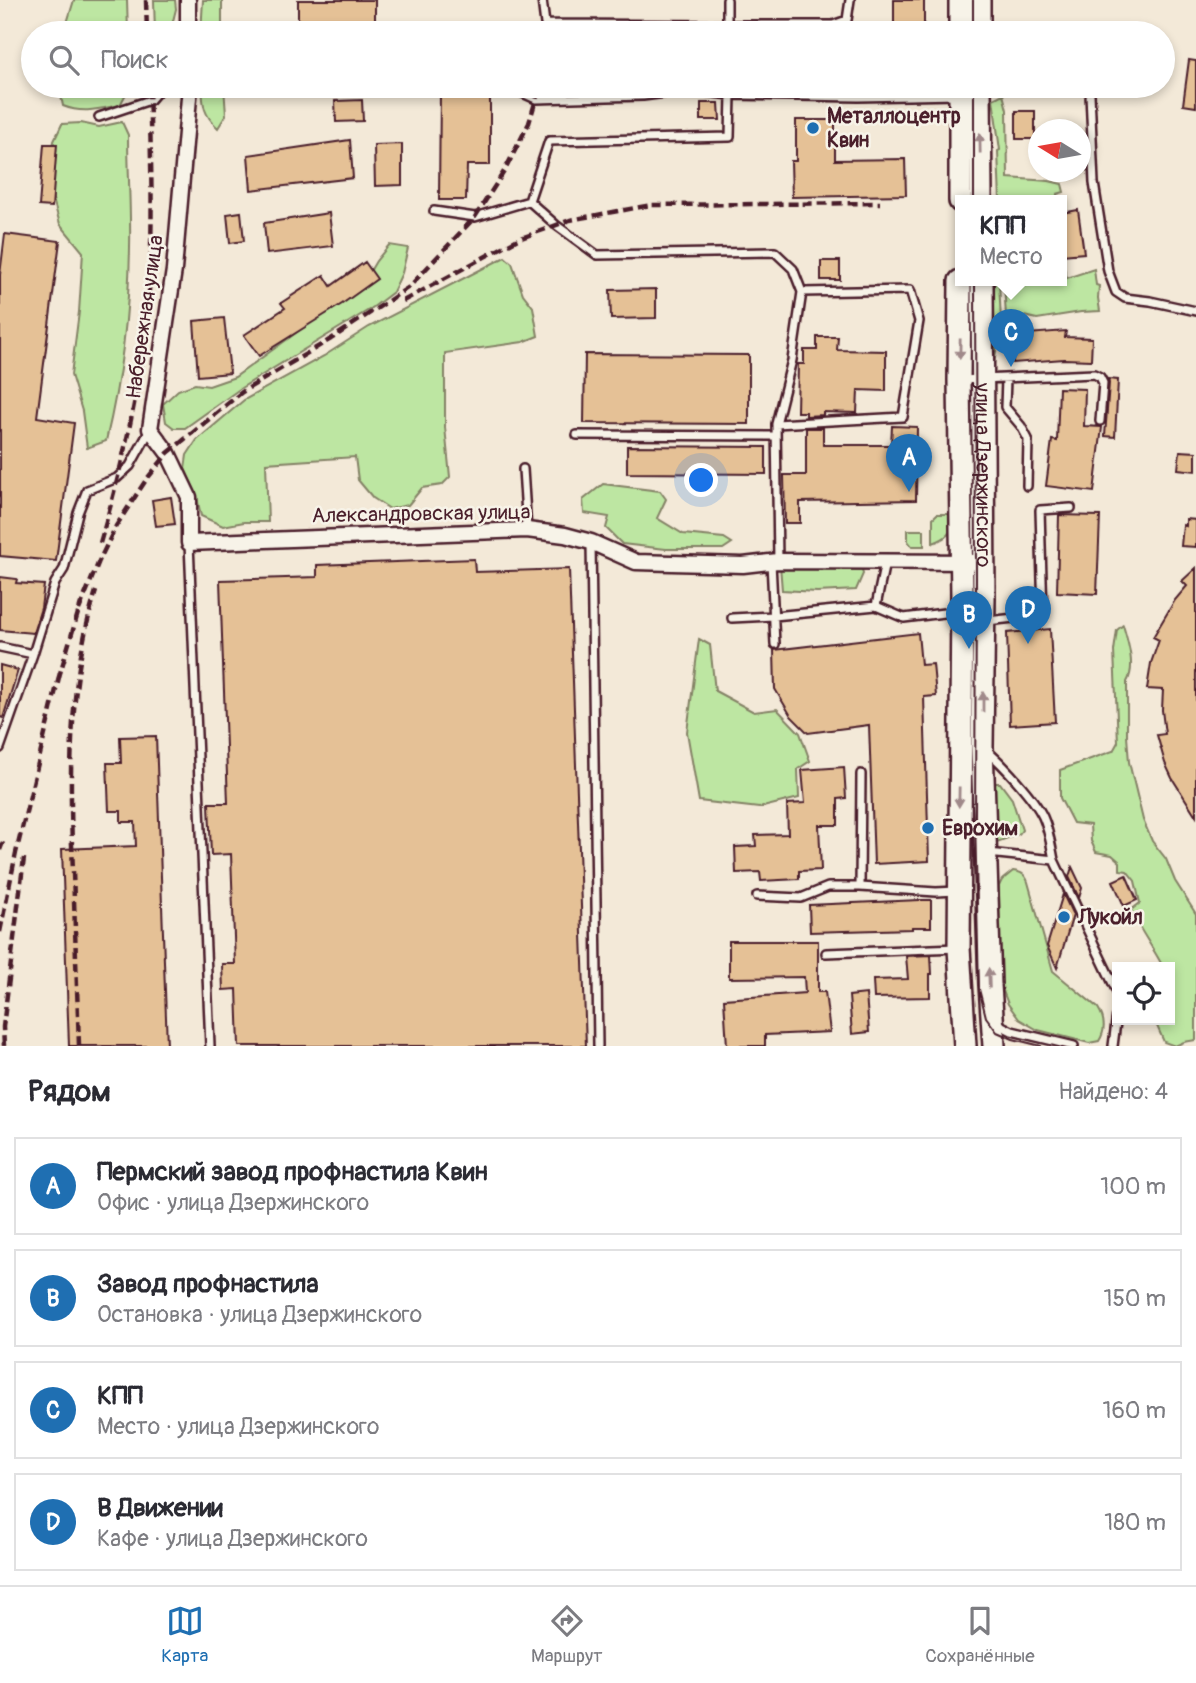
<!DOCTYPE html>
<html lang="ru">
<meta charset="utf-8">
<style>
:root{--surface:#fff;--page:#f7f7f7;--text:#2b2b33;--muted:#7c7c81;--line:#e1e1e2;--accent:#1f6fb2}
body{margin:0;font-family:Pangolin,sans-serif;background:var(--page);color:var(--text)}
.controls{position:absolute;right:21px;bottom:21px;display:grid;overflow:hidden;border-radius:0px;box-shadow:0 4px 10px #0003}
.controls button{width:63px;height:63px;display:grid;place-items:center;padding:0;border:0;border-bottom:2px solid var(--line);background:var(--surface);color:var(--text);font:35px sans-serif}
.compass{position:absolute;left:1028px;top:119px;width:63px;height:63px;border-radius:50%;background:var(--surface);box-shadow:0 4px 10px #0003;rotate:281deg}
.you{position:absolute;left:702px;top:481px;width:24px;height:24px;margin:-18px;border:5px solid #fff;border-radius:50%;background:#1a73e8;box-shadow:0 0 0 10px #1a73e833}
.badge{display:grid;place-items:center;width:46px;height:46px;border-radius:50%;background:var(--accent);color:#fff;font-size:23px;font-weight:700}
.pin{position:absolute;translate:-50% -58px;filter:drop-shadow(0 2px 4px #0008)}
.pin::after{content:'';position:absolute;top:37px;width:24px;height:21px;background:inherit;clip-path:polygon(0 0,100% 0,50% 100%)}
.popup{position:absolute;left:955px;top:195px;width:112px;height:91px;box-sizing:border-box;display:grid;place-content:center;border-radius:0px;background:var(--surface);filter:drop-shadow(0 2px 5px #0005);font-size:23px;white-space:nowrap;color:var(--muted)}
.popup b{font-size:26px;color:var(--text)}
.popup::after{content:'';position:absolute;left:50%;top:100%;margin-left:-14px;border:14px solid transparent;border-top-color:var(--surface)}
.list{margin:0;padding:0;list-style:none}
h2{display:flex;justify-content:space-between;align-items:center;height:91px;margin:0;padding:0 28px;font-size:30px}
h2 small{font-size:23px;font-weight:400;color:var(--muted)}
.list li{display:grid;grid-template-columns:46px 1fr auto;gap:21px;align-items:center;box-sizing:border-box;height:98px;margin:0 14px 14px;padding:0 14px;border:2px solid var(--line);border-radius:0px}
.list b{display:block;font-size:26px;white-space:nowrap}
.list p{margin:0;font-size:23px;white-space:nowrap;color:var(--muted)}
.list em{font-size:23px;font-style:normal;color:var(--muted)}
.icon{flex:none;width:38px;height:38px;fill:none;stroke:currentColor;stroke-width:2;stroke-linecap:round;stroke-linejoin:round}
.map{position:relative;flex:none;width:1196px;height:1046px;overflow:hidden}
.search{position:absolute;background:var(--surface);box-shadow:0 4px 10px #0003;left:21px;right:21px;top:21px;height:77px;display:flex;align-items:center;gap:18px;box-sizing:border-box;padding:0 24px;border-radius:38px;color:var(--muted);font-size:26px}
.sheet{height:539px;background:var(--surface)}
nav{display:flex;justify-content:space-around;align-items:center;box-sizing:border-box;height:98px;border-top:2px solid var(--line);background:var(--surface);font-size:19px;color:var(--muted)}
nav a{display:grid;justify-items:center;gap:4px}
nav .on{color:var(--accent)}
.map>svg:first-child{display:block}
.green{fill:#bde6a2;stroke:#848266;stroke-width:2}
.building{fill:#e5c196;stroke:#4a1f2b;stroke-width:2}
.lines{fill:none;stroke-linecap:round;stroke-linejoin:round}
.lane-casing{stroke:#4a1f2b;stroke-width:12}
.street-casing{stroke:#4a1f2b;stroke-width:19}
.secondary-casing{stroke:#4a1f2b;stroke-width:26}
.lane{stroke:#f7f3e8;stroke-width:7}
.street{stroke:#f7f3e8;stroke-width:14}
.secondary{stroke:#f7f3e8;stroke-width:21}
.tram{stroke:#4a1f2b;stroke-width:2}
.rail{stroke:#4a1f2b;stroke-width:4.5;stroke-dasharray:10 5;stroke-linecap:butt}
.oneway{fill:#a0898a}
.poi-dot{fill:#1f6fb2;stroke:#f7f3e8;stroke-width:2.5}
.labels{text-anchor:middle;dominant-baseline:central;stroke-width:5;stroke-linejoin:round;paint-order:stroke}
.poi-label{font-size:21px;font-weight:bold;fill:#4a1f2b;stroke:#f7f3e8;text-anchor:start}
.street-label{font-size:21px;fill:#4a1f2b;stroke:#f7f3e8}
</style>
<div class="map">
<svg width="1196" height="1046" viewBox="0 0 1196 1046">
<rect width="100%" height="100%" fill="#f3e9d8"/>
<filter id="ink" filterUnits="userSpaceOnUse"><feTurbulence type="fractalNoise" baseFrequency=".0143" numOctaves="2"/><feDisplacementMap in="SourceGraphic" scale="14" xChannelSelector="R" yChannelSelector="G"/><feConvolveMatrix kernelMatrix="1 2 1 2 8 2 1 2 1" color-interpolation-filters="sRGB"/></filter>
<g filter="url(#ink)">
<path class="green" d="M74,0h53l1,33h-64z
M154,0h21l1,9 -6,24h-15z
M203,0h19v33h-21z
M59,86h69v4l-8,15c-21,4 -37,9 -57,1z
M202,86h22l2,29 -8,13c-15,-14 -15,-23 -16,-42z
M1003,94l4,16 1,68 41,3 13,3 2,8 -7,2 1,7h-58l-2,-50 2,-1 -7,-51z
M122,122l6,13c0,38 3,76 2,113 -1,65 -9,130 -24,193l-19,7 -5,-37 -11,-36 8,-63 4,-60 -23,-28 -11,-39 5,-44 8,-17 19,-1 18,4z
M389,245l19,3 -6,25 -9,19 -21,16 -131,80 -56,40h-11l-8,-6 -3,-18 15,-14 17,-6 14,2 26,-9 50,-36 78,-58 13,-22z
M505,257l7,6 11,31 10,13 5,29 -15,6 -78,11v74l5,50 -8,8 -20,3 -14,17 -18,4 -17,-11 -15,-18 -3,-23 -89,6 2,59h-24l-21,4 -22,-10 -5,-23 -11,-24 2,-14 10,-15 47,-40 80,-44 45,-29z
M1062,261l5,17 27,-9 2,16 3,1 -1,12 2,13 -19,1 -44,7 -13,-3 -18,1 -2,-36h58z
M986,281h13l2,40 -7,43 -8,-11z
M603,484l57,7 6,8 -9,19 26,16 41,4 8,5 -9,6h-57l-44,-5 -16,-16 3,-11 -25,-4 -1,-13z
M937,514h16c-3,18 -1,22 -20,29v-25z
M908,530h16v16h-12l-4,-5z
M829,564l33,5 1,5 -7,16 -39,2 -35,-2 -2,-25z
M1123,625c5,17 13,42 4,57v54l2,26 14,58 9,21 14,18 9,22 21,33v126l-12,2 -9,4 -11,-4 -7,-16v-6h13v-53h-7c-10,-20 -24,-37 -32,-57l9,-7 -5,-22 -8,-10 -7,-1v-8l-8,-7 -16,-3 -5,-11 -1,-16 -17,-2 -13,-25v-28l53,-19 5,-9 -4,-91 3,-21z
M699,639l11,6 5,46 39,21 23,-3 23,24 10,28 -12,8 1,29 -40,10 -60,-7 -12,-69z
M995,783h5l12,16 10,31 -3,4 -22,8 -3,-11 -2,-46z
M1013,871c8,1 12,3 15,11l25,89 45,37c7,11 8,22 1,33l-10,2 -51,-13 -19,-11 -11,-15 -8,-21 -1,-97 3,-6z"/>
<path class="building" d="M298,0h77v33h-77z
M894,0h30v33h-30z
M1189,60l7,1v46l-13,-2z
M440,90h50v75h-23l-1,35h-27z
M362,100l1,21 -27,1 -1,-21z
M701,103h18l1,17h-19z
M1016,111h19v28h-19z
M796,120h39v40l70,-1 1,36 -114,2 -1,-36h5z
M350,140l3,38 -102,12 -3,-35z
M44,144h13l-5,63 -13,-1z
M402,144v41l-27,1 -1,-41z
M1078,210l6,43 -22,2v-42z
M241,212l3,29 -14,2 -3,-29z
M329,213l4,33 -66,8 -3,-31z
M5,234l55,7 -23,176 37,6 -18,138 -56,-5v-281z
M821,261h19v19h-19z
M365,262l12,17 -35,25 -83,52 -15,-21 41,-27 -4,-5 43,-28 7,11z
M656,289v29l-45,1 -1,-29z
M224,318l6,55 -32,3 -4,-55z
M1027,322l1,12 38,-3 -1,6 27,1 -1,22 -27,-1 -51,4 -3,-40z
M817,337h21l-1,13 49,1v40l-28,-1 -1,23 -34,-1v3l-17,1v-4h-9l1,-48h6v-14h13z
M585,354l164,1v69l-165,-1z
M1108,379l10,1 -3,57 -10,-1 4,-53z
M1059,388l26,1 -1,37 18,1 -8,65 -48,-6 6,-46 5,1z
M892,426l25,1 -1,73 -116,2v21h-15l-1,-48h22v-47h17v17h68z
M627,446l139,1v27l-139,-1z
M1180,451l16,1v19l-18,-2z
M171,497l4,27 -19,2 -4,-26z
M1059,515l41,1 -3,78 -40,-2z
M1186,519l10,1v27l-15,-1 2,-21 3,1z
M474,559l1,13 94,-3 17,477h-347l-2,-57 -14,1 -1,-26h13l-4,-110 -20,1 -2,-52h19l-8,-223 97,-3v-12z
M1196,568v248l-24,-38 -7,-15 -8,-28 8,-1 -3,-24 1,-20 -16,-1 4,-26 8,-23 -6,-3 22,-37 12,-14 -5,-5z
M0,577l17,2 -1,4 28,2 -3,23 -8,25 -33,-3z
M1050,629l5,93 -45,3 -3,-92z
M918,633l3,32 12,-1 3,32 -12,1 5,164 -55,3 -5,-139 -61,8 -17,-17 -16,-27 -1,-39z
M0,665l18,5 -15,48 -3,-1z
M156,736l11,310h-98l-7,-197 74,-3 -1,-24h-14v-11h-12l-2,-48h14l-1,-26z
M844,767l2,31 -8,1v26h-19l2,45 -22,1v8l-38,2 -1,-9 -24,1 -1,-26 21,-1 -1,-11 33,-1 -1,-30 18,-1 -3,-33z
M1072,867l10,21 -3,10 -10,-21z
M1126,875l11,25 -13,6 -11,-25z
M1063,894l10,21 -16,53 -10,-22z
M920,900h11v27h-19v2l-102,3 -1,-27z
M729,941h89v51h7l5,40 -65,3v11h-38l-3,-47 81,-6 -1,-16 -75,1z
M931,955l1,19h-2v23l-56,1 -1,-18 35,-1 -2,-23z
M866,994l3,38 -17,2 -3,-38z"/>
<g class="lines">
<g class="lane-casing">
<path id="lane" d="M542,0l3,24 182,1v-25
M727,25h106l14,-5 3,-20
M507,86l29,13 107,-3 45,-6 43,5
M1084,86l6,8 4,89 14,88 8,21 9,6 25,3 46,10
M99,117l51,-17 12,-14
M529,201l27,24 41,30 178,-3 18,17 9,23 108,-2 9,31 -16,96 -127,7 2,137
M434,211l41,6 54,-16 20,-60 181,-4 1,-42 127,2 100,-2
M1006,379l-1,28 16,19 7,13 -1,47
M960,380l134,-6 6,3 3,6 -3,38
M776,424l16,-64 10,-68
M577,435l199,1
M523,469l4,61
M591,542l7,504
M189,543l21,503
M771,562l4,82
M876,606l28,12 56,-7
M732,618l42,-2 102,-10 9,-44
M987,621l56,-6 -3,-105 31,-2
M0,647l33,7 22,-71 9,-14 14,-56 9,-23 30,-12 13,-12 20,-36
M0,748l33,-94
M986,750c17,14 48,48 57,67 6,13 8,28 11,43
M988,853l66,7 63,132
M860,887l1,-113
M757,896l44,2 27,-11h32l76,5 21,-1
M826,953l132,-5
M999,1022l3,4 10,5 62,15
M1113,1046l4,-32"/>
</g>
<g class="street-casing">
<path id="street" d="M188,0v33
M190,86l-16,184 -24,159 18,24 21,44v46l338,-13 38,5 26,7 45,20 107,3 35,-4 205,1"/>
</g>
<g class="secondary-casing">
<g id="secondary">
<path d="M960,0v33"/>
<path d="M979,0v33"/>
<path d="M960,86v115"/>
<path d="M980,86l1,115"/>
<path d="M960,281l-1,99 3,218 -3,350 6,98"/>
<path id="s1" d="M982,281l2,316 -2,149 8,239 4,61"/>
</g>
</g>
<use href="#lane" class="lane"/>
<use href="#street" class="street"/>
<use href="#secondary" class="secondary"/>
<path class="tram" d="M973,0v33
M974,86v115
M975,281l1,298 -1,239 4,171 7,28 11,15 16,7 28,7"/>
<path class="rail" d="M146,0l1,33
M403,301l113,-61 54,-20 81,-15 229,-2
M100,543c22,-75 42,-162 48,-239 6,-73 3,-146 1,-218
M79,610l20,-49 17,-35 30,-46 22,-27 74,-61 89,-53 78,-52 66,-70 30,-47 24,-47 11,-37
M58,680l23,-77
M0,850l3,-8
M0,932l16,-79 44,-180
M4,1046l-1,-19 21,-169
M79,1046c-2,-58 -4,-117 -6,-175 -4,-95 -5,-188 23,-280"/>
</g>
<defs><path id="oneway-solid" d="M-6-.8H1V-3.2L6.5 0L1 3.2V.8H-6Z" transform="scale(1.75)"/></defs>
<g class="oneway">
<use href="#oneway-solid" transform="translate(980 143) rotate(-91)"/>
<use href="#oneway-solid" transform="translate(960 349) rotate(91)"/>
<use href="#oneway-solid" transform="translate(983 702) rotate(-90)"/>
<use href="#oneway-solid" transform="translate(959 797) rotate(91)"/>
<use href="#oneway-solid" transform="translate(989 978) rotate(-92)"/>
</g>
</g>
<g class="poi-dot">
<circle cx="813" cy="128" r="7"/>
<circle cx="928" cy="828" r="7"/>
<circle cx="1064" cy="917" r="7"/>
</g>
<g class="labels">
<g class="poi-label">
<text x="827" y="116">Металлоцентр<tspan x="827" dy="24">Квин</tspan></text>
<text x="942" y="828">Еврохим</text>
<text x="1078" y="917">Лукойл</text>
</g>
<g class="street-label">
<text transform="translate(145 317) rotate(-82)">Набережная улица</text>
<text stroke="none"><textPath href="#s1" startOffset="194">улица Дзержинского</textPath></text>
<text transform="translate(421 514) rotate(-1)">Александровская улица</text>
</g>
</g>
</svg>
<div class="controls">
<button><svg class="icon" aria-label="locate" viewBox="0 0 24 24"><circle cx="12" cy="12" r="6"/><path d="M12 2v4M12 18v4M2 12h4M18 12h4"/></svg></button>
</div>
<svg class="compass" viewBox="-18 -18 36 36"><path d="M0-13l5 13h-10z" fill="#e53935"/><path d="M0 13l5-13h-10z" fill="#7c7c81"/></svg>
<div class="you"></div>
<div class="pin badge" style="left:909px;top:492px">A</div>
<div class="pin badge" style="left:969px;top:649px">B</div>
<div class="pin badge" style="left:1011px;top:367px">C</div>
<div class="popup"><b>КПП</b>Место</div>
<div class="pin badge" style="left:1028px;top:644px">D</div>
<div class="search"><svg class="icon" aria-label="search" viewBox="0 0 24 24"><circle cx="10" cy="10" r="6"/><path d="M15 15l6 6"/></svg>Поиск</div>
</div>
<section class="sheet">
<h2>Рядом<small>Найдено: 4</small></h2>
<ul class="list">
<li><span class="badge">A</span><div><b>Пермский завод профнастила Квин</b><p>Офис · улица Дзержинского</p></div><em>100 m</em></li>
<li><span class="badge">B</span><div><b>Завод профнастила</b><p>Остановка · улица Дзержинского</p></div><em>150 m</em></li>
<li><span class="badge">C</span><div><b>КПП</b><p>Место · улица Дзержинского</p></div><em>160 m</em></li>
<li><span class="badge">D</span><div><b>В Движении</b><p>Кафе · улица Дзержинского</p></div><em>180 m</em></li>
</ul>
</section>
<nav>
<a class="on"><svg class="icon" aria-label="map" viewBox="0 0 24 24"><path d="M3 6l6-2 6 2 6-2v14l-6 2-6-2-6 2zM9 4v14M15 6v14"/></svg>Карта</a>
<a><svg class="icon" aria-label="directions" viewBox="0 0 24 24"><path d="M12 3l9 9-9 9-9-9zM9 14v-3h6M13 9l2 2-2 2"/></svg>Маршрут</a>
<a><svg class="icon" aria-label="saved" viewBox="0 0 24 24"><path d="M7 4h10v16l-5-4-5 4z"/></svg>Сохранённые</a>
</nav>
